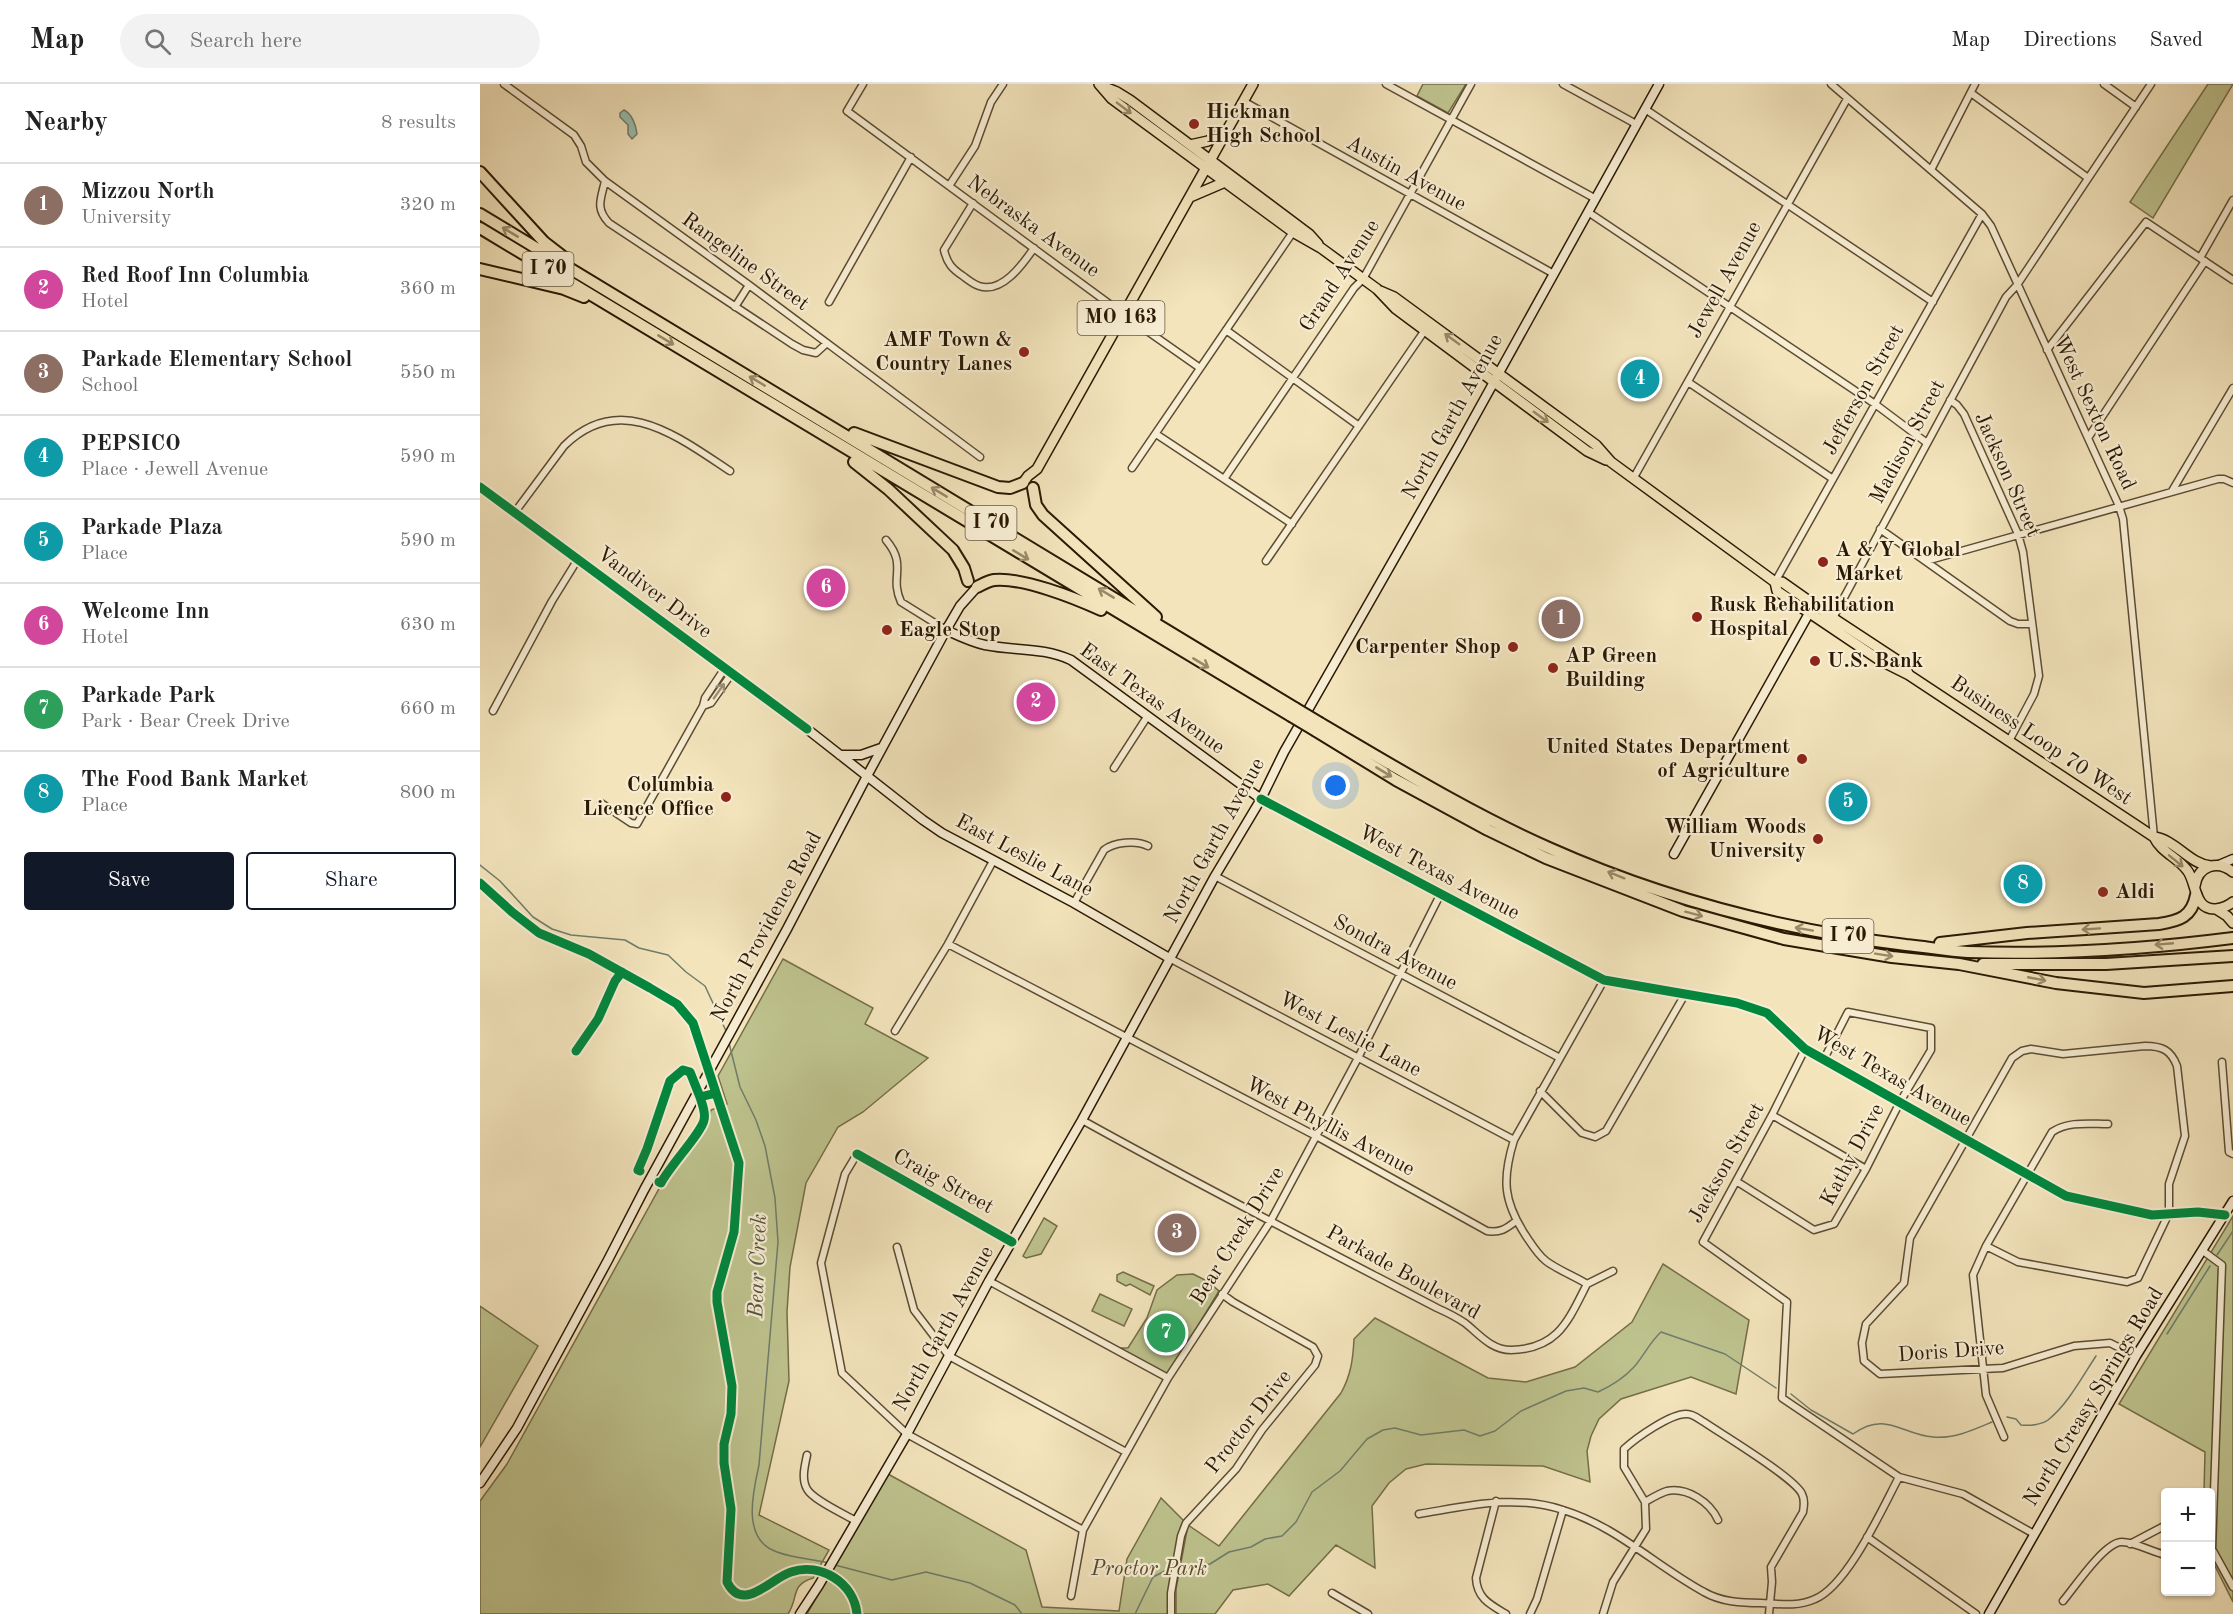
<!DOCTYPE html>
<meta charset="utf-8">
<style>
:root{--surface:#fff;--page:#f2f2f2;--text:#222;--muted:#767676;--line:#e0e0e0;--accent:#111827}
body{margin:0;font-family:"Old Standard TT",serif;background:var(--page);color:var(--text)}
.controls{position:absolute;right:18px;bottom:18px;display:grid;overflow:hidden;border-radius:6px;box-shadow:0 2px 4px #0004}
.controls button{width:54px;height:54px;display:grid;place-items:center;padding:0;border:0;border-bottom:2px solid var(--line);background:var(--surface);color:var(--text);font:30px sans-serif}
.you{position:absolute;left:856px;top:702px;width:21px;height:21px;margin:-15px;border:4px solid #fff;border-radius:50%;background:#1a73e8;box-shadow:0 0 0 9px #1a73e833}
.badge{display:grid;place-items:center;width:39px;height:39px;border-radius:50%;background:var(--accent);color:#fff;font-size:20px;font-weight:700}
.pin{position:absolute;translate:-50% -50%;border:3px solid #fff;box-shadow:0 2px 6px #0006}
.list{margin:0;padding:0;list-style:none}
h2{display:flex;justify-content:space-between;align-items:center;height:78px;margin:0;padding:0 24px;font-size:26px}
h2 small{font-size:20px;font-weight:400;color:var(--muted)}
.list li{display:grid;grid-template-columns:39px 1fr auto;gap:18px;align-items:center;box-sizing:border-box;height:84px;padding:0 24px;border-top:2px solid var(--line)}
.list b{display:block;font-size:22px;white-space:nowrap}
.list p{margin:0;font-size:20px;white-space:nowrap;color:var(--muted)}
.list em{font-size:20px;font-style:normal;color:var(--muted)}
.actions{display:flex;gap:12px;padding:18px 24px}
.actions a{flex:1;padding:14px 0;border:2px solid var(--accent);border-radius:6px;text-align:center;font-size:21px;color:var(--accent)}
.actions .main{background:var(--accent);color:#fff}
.icon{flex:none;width:33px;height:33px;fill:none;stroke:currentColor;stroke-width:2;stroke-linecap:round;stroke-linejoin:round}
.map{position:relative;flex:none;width:1753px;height:1530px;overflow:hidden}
header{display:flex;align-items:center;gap:36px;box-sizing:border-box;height:84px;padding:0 30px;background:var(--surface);border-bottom:2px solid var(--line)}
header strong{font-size:28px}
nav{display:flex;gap:33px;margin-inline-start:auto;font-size:21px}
.search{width:420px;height:54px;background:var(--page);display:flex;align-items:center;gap:15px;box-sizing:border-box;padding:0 21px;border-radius:33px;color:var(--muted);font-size:22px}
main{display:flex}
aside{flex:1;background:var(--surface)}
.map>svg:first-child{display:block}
.green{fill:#bec38e;stroke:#746e48;stroke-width:1.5}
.water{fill:#9bbfb1;stroke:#6e7d6b;stroke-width:1.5}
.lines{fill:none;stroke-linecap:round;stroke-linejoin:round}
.stream{stroke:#6e7d6b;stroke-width:1.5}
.street-casing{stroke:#5c4c31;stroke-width:9}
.secondary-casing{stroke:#2a1903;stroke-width:11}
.primary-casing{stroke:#2a1903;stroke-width:12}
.highway-casing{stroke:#2a1903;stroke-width:14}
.street{stroke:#f7edd3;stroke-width:6}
.secondary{stroke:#f7edd3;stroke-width:8}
.primary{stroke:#f3e4bc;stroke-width:9}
.highway{stroke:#f3e4bc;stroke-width:10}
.highway-bridge-casing{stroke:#2a1903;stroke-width:14;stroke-linecap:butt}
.highway-bridge{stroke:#f3e4bc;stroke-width:10}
.cycleway-casing{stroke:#f7edd3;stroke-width:13}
.cycleway{stroke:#00873e;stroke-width:9}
.oneway{stroke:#998969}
.oneway2{stroke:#9b8e75}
.poi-dot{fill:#8f2418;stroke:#f7edd3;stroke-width:2}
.labels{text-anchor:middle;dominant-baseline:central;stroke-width:4.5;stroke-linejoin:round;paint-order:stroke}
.shield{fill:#f7edd3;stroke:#685941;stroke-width:1.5}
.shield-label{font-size:20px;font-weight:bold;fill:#2a1903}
.poi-label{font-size:21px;font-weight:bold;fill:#2a1903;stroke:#f7edd3;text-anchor:start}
.street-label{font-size:21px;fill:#2a1903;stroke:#f7edd3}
.park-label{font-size:21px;font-style:italic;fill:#564c2d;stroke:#f7edd3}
.water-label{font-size:22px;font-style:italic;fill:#525340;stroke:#f7edd3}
</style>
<header>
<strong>Map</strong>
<div class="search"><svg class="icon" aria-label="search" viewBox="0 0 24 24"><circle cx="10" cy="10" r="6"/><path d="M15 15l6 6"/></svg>Search here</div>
<nav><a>Map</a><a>Directions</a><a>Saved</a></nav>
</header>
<main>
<aside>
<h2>Nearby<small>8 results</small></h2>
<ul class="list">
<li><span class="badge" style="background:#8d6e63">1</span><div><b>Mizzou North</b><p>University</p></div><em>320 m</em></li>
<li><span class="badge" style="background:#d1479c">2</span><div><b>Red Roof Inn Columbia</b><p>Hotel</p></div><em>360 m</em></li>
<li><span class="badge" style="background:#8d6e63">3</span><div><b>Parkade Elementary School</b><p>School</p></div><em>550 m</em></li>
<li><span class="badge" style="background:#0f9aa8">4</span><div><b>PEPSICO</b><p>Place · Jewell Avenue</p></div><em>590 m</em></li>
<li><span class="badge" style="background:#0f9aa8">5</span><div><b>Parkade Plaza</b><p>Place</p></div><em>590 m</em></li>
<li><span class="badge" style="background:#d1479c">6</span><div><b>Welcome Inn</b><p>Hotel</p></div><em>630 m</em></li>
<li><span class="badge" style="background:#2e9e5b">7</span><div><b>Parkade Park</b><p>Park · Bear Creek Drive</p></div><em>660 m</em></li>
<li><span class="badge" style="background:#0f9aa8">8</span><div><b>The Food Bank Market</b><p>Place</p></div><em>800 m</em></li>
</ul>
<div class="actions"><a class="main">Save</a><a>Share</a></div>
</aside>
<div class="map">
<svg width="1753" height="1530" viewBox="0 0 1753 1530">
<rect width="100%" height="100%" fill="#f3e4bc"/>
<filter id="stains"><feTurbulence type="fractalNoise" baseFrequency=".00333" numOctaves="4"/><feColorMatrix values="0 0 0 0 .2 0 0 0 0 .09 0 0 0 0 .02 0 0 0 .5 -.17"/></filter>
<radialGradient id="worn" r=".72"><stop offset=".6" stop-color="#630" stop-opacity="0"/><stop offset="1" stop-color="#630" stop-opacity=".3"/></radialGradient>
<path class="green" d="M943,0h43l-18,29 -31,-17z
M1728,0h25l-80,134 -23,-16z
M303,875l90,49 -8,16 63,34 -65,54 -25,15 -32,56 -16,84 -3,45 2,69 -30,134 70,35 -16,28c-23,7 -14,19 -25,36h-308v-113l27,-37 153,-277 46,-58 5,-19 16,-6 -9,-28z
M1753,1132v386l-22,-44 -1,-66h-6l1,-40 -86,-48z
M564,1134l13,8 -16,28 -15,4 -3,-2z
M1183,1180l86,56 -13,74 -45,-17 -70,22 -22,20 -8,17 -4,15 3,31 -47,-16 -117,-2 -20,5 -17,14 -17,23 3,62 -39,-23 -47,51 -21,-12 -35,6 -18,24h-39v-25l12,-64 31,21 122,-153c10,-18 12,-34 13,-54l21,-21 113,60 38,4 49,-15 57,-45z
M643,1188l31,14 -4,9 -20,-11 -4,2 -9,-5v-6z
M713,1190l14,7 12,10 -51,84 -49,-27h9l19,-30 10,-28 20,-15z
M620,1210l32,15 -8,17 -32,-15z
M0,1222l58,40 -58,101z
M408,1390l138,76 16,57 77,4 8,-52 34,-61 25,25 -16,91h-363z"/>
<path class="water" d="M144,26c8,4 12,15 13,24l-5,5 -4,-5v-9l-8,-8v-4z"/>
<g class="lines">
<path class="stream" d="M0,781l20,16 33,36 19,12 19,6 54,5 14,8 29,7 18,17 19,14 22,47
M249,959l11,44 16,33 9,26 10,52 3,44 -19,223c-6,27 -18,75 18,87 16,6 34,7 51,11
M1737,1171l16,-24
M1687,1250l43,-68
M1311,1310l20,16 42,24c33,-24 49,1 80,3 21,2 40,-7 59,-15
M1527,1333l9,2 5,6c8,1 20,0 27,-5 20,-16 34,-43 48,-64
M355,1481l57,15 34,-8 44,11 45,22 7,9
M705,1484l25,-4 19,-12 22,-5 14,-8 17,-3 14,-14 16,-30 28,-21 27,-32 16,-9 12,-2 26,7 43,-5 16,6 15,-5 26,-20 45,-20 18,-3 14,4c13,-6 26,-14 36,-25 10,-11 15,-24 27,-35l64,22 51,34
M655,1530l18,-37 14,-7"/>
<g class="street-casing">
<path id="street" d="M24,0l70,51 7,11 5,16 19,19 144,104 231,172
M383,0l-16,27 276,203 77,54
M906,0l210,115
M1083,0l73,40
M1351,0l151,130 9,12 128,280 4,13 31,318
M1624,0l32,23
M1491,9l117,85
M763,17l311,173
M1165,25l288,193
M1451,86l44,-86
M125,97c-4,18 -10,27 4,42l183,121 11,6 13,3 11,-10
M469,102l26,-40 16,-44 12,-18
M493,119l-29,47c3,13 8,19 19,26 4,3 10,8 16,10 23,8 44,-22 55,-38
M1108,128l287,192 52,39
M1720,174l33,-58
M349,218l82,-145
M255,223l14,-22
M746,246l133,96
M1567,266l99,-128 87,58
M1208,298l145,97
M1470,316l7,5 7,9 54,120 5,18 16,124 -5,18 -25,47
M676,350l136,90
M1608,354l117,-177
M652,384l161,-236
M744,395l130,-191 9,-9 108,-195
M1153,395l214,-380
M1692,407l61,-103
M35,428l49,-66c56,-56 114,-9 166,25
M1400,445l130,92 8,3h13
M406,456c22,26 3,36 15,62l45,28
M786,477l159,-231
M1446,477l292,-82h6l9,4
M1295,498l207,-368
M1353,534l173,-321 11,-12 134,-201
M223,622l8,-3 21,-30
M13,627l59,-110 26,-42
M634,684l33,-51
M121,719l30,20 6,1 66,-118 2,-8 20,-30
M735,792l345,182
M594,819l30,-53c10,-8 32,-10 44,-4
M468,860l368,192 171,95c13,2 19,-2 29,-10
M691,875l343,181
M415,947l53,-87 45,-83
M1325,965l-33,66 -69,127 84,60 -5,96 117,79 64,17 71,40
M1742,978l7,90 4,2
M1060,1007l42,42 13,4 11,-6 78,-135
M1292,1031l94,54
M602,1036c117,65 236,126 355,188 9,4 19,9 28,15 14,11 26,27 46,27 47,-1 57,-29 76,-66
M1256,1097l78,49 20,-6 32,-55 34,-67 31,-52v-22l-83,-16 -24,47
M532,1158l-155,-88 -12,20 -24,89 21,110 65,61 176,96
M1506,1162l32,16 109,20 11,-4 31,-65v-29l16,-48 -8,-70c-6,-16 -15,-20 -32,-20l-82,8 -32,-5 -9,2 -10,7 -102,180 -6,45 -38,41 -4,19 2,18 16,13 123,-6 71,-22 36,-3 26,13
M417,1163l17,63 35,46 177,96
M1723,1167l19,14 -10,284 21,38
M509,1197l179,97
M1107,1200c-13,-8 -29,-14 -41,-23 -8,-6 -14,-16 -20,-25 -23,-35 -24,-57 -12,-96l90,-160
M1107,1200l26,-13
M1524,1353l-18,-42 -13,-120 13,-29 66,-114c16,-11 37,-8 56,-8
M327,1371c-2,10 -6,24 0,34 6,11 37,25 49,32
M1016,1417l-20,77c1,20 13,26 30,36
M1165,1418c7,-4 15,-9 22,-11 20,-4 43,11 51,29
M939,1430c49,-8 95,-20 144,-4 53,16 93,56 141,82 17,10 38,11 57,11 18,1 37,4 54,-4 33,-14 67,-90 84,-122
M1387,1453l109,77
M1650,1460l36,-19
M852,1509l36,21
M591,1512l12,-66 85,-152 102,-156 88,-164 83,-165
M1583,1517c11,-13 41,-58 58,-59 12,-1 31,10 45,13
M691,1530v-21l10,-57 5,-13 50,-54 26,-39 53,-65 3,-9 -5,-9 -80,-45 -11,-8
M1050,1530l7,-15 26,-89
M1123,1530l10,-32 33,-53 -1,-27 -21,-35v-18c12,-11 47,-36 63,-35 6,0 12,5 17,8 19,13 91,56 98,72 3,6 2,12 1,18l-32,55 1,15 -3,32"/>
</g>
<g class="secondary-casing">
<path id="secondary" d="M0,403l327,242 116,91 19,13 132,70 97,56
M466,546c13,6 25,12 39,15 30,6 58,2 86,15l190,139 343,181 133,23 30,10 38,36 261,147 86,19 46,-3 27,3
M360,671h21l20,-7
M1194,770l138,-246
M1739,781l14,-6
M0,1399l37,-55 91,-168 36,-70 143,-261 80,-153 79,-146 14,-24 17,-19
M320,1530l19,-29 88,-151 82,-153 93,-161 133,-244 46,-77 23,-47 175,-307 200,-361
M1509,1530l147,-258 97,-155"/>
</g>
<g class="primary-casing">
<path id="primary" d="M619,0l13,15 19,14 162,119 28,16 56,41 19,20 191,142 19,9
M622,2l15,6 13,8 179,134 9,10
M710,61l18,-4 18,-11
M710,113l35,-15
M900,207l14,6 202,148 15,17 164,120h7l51,36 70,46 6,11
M543,399l5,-7 9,-7 216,-385
M1295,498l2,9 104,70 28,14 245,162c22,3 35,27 57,29
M1674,753c7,15 23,20 33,33 10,12 6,40 29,39 7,-1 12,-3 17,-7
M1715,802c3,-21 23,-26 38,-14
M1736,825l11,7 6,7"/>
</g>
<g class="highway-casing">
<path id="highway" d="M0,88l64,70 22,17
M0,130l815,494
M0,144l811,488
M0,185l84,20 20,8
M374,349l144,54 12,1 13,-5
M374,378l34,27 65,61 11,18 4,13
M553,404l3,17 7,10 113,102
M497,503c6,-3 11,-6 17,-7 28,-3 81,18 107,30
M840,639c75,44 150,90 229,125 112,50 235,82 357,97 21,2 42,6 62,7 87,3 179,-3 265,-14
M836,647l80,49 92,50 58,28 137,53 101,28 108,18 67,7 97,19 88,10 89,-7
M1460,859l87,-10 132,-9c20,-3 33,-7 37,-29
M1503,880h123l127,-8"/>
</g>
<use href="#street" class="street"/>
<use href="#secondary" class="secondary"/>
<use href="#primary" class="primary"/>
<use href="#highway" class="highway"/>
<g class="highway-bridge-casing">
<path id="highway-bridge" d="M815,624l25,15
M811,632l25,15"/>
</g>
<use href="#highway-bridge" class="highway-bridge"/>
<g class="cycleway-casing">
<path id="cycleway" d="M0,403l327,242
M781,715l343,181 133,23 30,10 38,36 261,147 86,19 46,-3 27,3
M0,799l32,29 27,21 50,21 61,34 27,16 16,19 46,140 -5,69 -17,60v10l15,84 -1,28 -7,30v19l7,46 -4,73c16,32 44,-4 64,-10 30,-10 63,11 66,42
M96,967l22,-32 17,-38 7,-9
M377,1070l155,88
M160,1087l-2,-1 9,-21 23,-68 13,-11 7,2 10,25 16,-4
M179,1098l2,1c8,-16 41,-51 43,-63 2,-8 -2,-16 -4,-23"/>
</g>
<use href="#cycleway" class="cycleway"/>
</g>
<defs><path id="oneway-shaft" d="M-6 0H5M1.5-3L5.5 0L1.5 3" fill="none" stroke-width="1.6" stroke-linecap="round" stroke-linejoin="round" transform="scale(1.5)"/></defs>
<g class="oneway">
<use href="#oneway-shaft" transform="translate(644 24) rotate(37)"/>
<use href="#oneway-shaft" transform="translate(30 148) rotate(-149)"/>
<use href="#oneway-shaft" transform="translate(972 255) rotate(-144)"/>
<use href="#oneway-shaft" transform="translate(186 256) rotate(31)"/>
<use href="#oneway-shaft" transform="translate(277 297) rotate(-149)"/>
<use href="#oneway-shaft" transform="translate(1061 333) rotate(36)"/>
<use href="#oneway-shaft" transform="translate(459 408) rotate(-149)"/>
<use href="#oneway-shaft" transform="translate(541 471) rotate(31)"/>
<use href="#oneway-shaft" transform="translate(626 509) rotate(-149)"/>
<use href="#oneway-shaft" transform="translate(721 579) rotate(31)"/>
<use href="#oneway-shaft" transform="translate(904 688) rotate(31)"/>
<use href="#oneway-shaft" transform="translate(1696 777) rotate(39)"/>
<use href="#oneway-shaft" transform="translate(1136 791) rotate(-158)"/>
<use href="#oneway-shaft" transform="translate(1214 830) rotate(15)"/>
<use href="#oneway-shaft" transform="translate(1324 845) rotate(-170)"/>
<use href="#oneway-shaft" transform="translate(1611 845) rotate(176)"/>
<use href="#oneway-shaft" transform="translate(1684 860) rotate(175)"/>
<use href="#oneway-shaft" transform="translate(1404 871) rotate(9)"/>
<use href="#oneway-shaft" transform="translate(1557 895) rotate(11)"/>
</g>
<use class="oneway2" href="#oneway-shaft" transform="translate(239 607) rotate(-55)"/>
<g class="poi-dot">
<circle cx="714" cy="40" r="6"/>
<circle cx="544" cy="268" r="6"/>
<circle cx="1343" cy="478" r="6"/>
<circle cx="1217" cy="533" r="6"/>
<circle cx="407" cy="546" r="6"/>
<circle cx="1033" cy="563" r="6"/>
<circle cx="1335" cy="577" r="6"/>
<circle cx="1073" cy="584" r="6"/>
<circle cx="1322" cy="675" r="6"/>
<circle cx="246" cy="713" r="6"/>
<circle cx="1338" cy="755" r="6"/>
<circle cx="1623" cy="808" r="6"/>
</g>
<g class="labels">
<g class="shield">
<rect x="42.5" y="168" width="51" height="34" rx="4.5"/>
<rect x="597.5" y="217" width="87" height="34" rx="4.5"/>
<rect x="485.5" y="422" width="51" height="34" rx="4.5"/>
<rect x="1342.5" y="835" width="51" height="34" rx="4.5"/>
</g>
<g class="shield-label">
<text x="68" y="185">I 70</text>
<text x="641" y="234">MO 163</text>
<text x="511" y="439">I 70</text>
<text x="1368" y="852">I 70</text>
</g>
<g class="poi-label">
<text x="726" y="28">Hickman<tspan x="726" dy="24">High School</tspan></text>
<text x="532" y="256" text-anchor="end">AMF Town &amp;<tspan x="532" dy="24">Country Lanes</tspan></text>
<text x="1355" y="466">A &amp; Y Global<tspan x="1355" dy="24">Market</tspan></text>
<text x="1229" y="521">Rusk Rehabilitation<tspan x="1229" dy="24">Hospital</tspan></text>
<text x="419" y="546">Eagle Stop</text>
<text x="1021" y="563" text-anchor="end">Carpenter Shop</text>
<text x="1085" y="572">AP Green<tspan x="1085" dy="24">Building</tspan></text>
<text x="1347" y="577">U.S. Bank</text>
<text x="1310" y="663" text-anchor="end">United States Department<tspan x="1310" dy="24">of Agriculture</tspan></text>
<text x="234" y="701" text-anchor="end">Columbia<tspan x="234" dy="24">Licence Office</tspan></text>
<text x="1326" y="743" text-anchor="end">William Woods<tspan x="1326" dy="24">University</tspan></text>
<text x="1635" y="808">Aldi</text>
</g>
<g class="street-label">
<text transform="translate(926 90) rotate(29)">Austin Avenue</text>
<text transform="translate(553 143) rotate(36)">Nebraska Avenue</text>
<text transform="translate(265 178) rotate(36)">Rangeline Street</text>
<text transform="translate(860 192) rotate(-57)">Grand Avenue</text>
<text transform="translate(1245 196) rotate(-61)">Jewell Avenue</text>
<text transform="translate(1384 306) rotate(-61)">Jefferson Street</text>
<text transform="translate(1614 329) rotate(65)">West Sexton Road</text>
<text transform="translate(973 333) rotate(-61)">North Garth Avenue</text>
<text transform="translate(1428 358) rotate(-62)">Madison Street</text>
<text transform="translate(1527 391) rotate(66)">Jackson Street</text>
<text transform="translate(174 509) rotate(37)">Vandiver Drive</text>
<text transform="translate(672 615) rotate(36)">East Texas Avenue</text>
<text transform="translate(1561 657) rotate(34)">Business Loop 70 West</text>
<text transform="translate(735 757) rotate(-61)">North Garth Avenue</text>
<text transform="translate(544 772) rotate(28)">East Leslie Lane</text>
<text transform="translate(959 789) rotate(28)">West Texas Avenue</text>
<text transform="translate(287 843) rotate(-62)">North Providence Road</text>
<text transform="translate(915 869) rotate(28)">Sondra Avenue</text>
<text transform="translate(870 951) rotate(28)">West Leslie Lane</text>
<text transform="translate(1412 993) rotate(30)">West Texas Avenue</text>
<text transform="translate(850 1043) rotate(28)">West Phyllis Avenue</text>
<text transform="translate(1373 1071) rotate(-62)">Kathy Drive</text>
<text transform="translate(1247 1079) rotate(-61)">Jackson Street</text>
<text transform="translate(463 1098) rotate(29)">Craig Street</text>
<text transform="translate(758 1152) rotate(-58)">Bear Creek Drive</text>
<text transform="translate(923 1189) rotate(29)">Parkade Boulevard</text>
<text transform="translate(464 1245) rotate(-61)">North Garth Avenue</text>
<text transform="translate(1471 1268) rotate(-4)">Doris Drive</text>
<text transform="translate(1614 1313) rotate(-59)">North Creasy Springs Road</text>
<text transform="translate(769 1338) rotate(-52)">Proctor Drive</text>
</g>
<g class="park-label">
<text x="669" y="1485">Proctor Park</text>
</g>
<g class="water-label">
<text transform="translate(278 1182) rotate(-88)">Bear Creek</text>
</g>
</g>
<rect width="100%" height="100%" filter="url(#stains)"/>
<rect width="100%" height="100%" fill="url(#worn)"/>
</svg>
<div class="controls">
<button>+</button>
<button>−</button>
</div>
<div class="you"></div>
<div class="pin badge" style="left:1081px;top:535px;background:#8d6e63">1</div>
<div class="pin badge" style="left:556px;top:618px;background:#d1479c">2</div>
<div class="pin badge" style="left:697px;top:1149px;background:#8d6e63">3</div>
<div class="pin badge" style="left:1160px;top:295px;background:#0f9aa8">4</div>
<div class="pin badge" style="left:1368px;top:718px;background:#0f9aa8">5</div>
<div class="pin badge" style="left:346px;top:504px;background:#d1479c">6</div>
<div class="pin badge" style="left:686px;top:1249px;background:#2e9e5b">7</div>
<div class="pin badge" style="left:1543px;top:800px;background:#0f9aa8">8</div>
</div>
</main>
